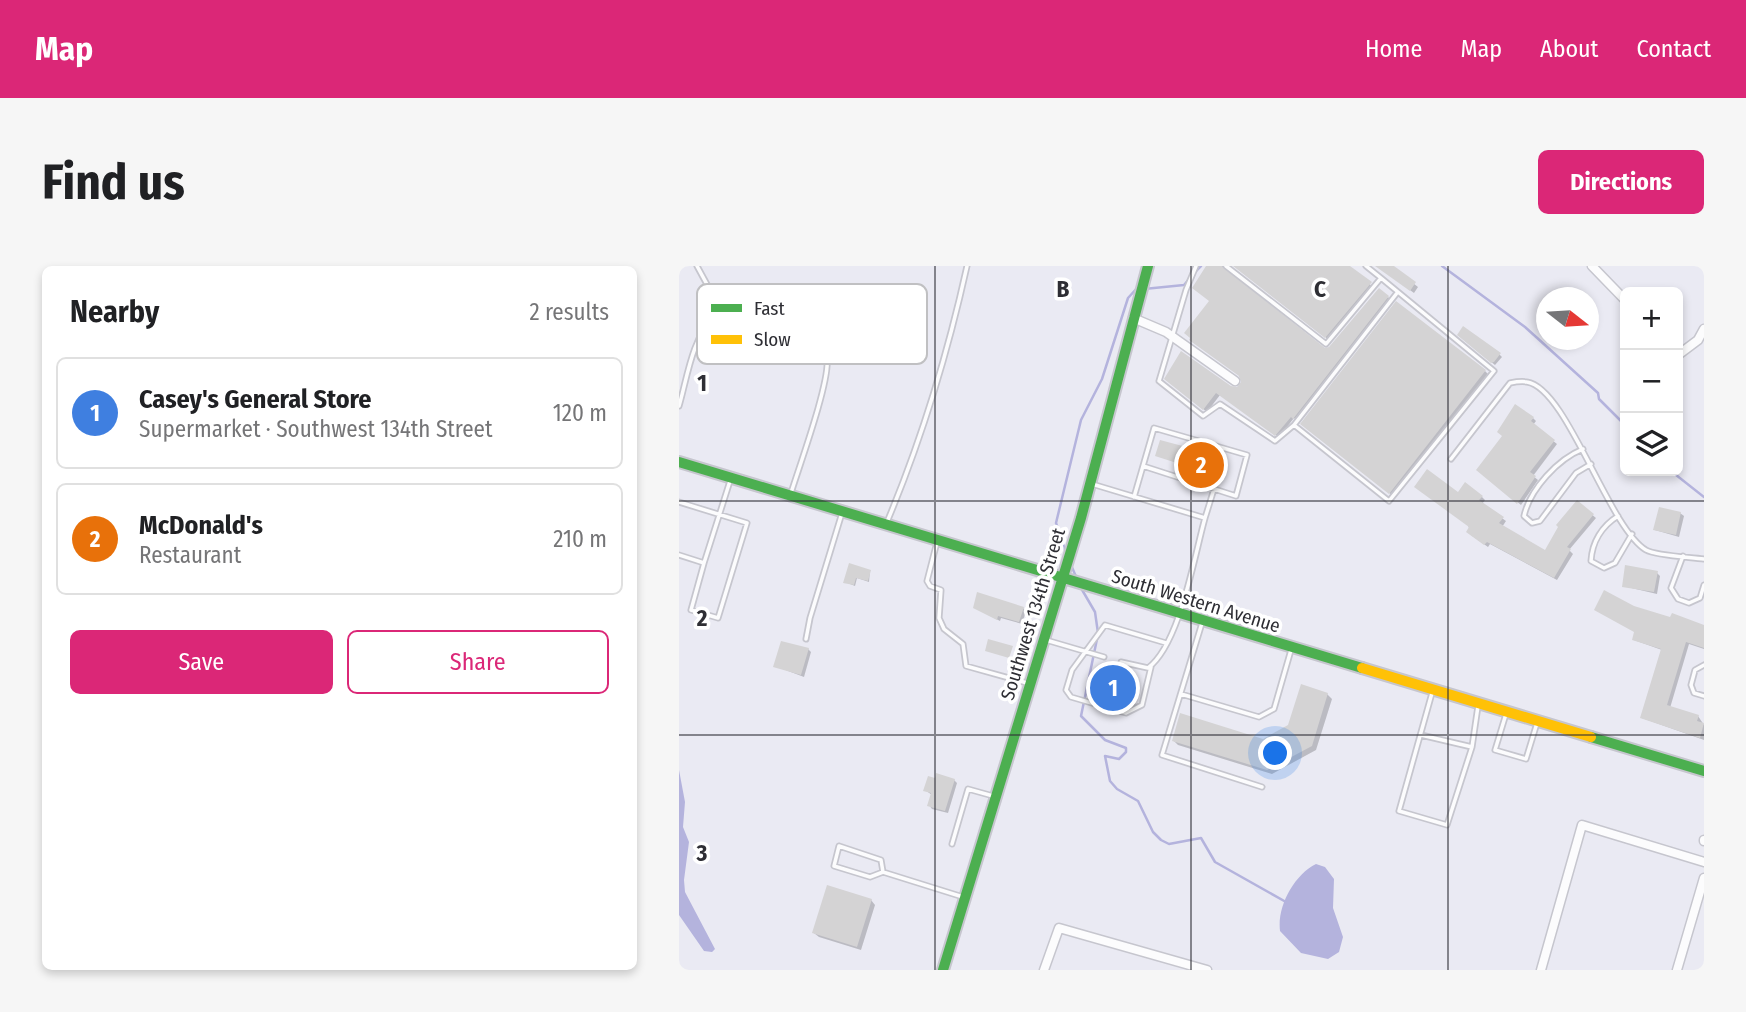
<!DOCTYPE html>
<meta charset="utf-8">
<style>
:root{--surface:#fff;--page:#f6f6f6;--text:#202124;--muted:#757577;--line:#e0e0e0;--accent:#db2777}
body{margin:0;font-family:"Fira Sans Condensed",sans-serif;background:var(--page);color:var(--text)}
.controls{position:absolute;right:21px;top:21px;display:grid;overflow:hidden;border-radius:10px;box-shadow:0 4px 10px #0003}
.controls button{width:63px;height:63px;display:grid;place-items:center;padding:0;border:0;border-bottom:2px solid var(--line);background:var(--surface);color:var(--text);font:35px sans-serif}
.compass{position:absolute;left:857px;top:21px;width:63px;height:63px;border-radius:50%;background:var(--surface);box-shadow:0 4px 10px #0003;rotate:107deg}
.you{position:absolute;left:597px;top:488px;width:24px;height:24px;margin:-18px;border:5px solid #fff;border-radius:50%;background:#1a73e8;box-shadow:0 0 0 10px #1a73e833}
.badge{display:grid;place-items:center;width:46px;height:46px;border-radius:50%;background:var(--accent);color:#fff;font-size:23px;font-weight:700}
.pin{position:absolute;translate:-50% -50%;border:4px solid #fff;box-shadow:0 2px 7px #0006}
.list{margin:0;padding:0;list-style:none}
h2{display:flex;justify-content:space-between;align-items:center;height:91px;margin:0;padding:0 28px;font-size:30px}
h2 small{font-size:23px;font-weight:400;color:var(--muted)}
.list li{display:grid;grid-template-columns:46px 1fr auto;gap:21px;align-items:center;box-sizing:border-box;height:112px;margin:0 14px 14px;padding:0 14px;border:2px solid var(--line);border-radius:10px}
.list b{display:block;font-size:26px;white-space:nowrap}
.list p{margin:0;font-size:23px;white-space:nowrap;color:var(--muted)}
.list em{font-size:23px;font-style:normal;color:var(--muted)}
.actions{display:flex;gap:14px;padding:21px 28px}
.actions a{flex:1;padding:16px 0;border:2px solid var(--accent);border-radius:10px;text-align:center;font-size:24px;color:var(--accent)}
.actions .main{background:var(--accent);color:#fff}
.icon{flex:none;width:38px;height:38px;fill:none;stroke:currentColor;stroke-width:2;stroke-linecap:round;stroke-linejoin:round}
.map{position:relative;flex:none;width:1025px;height:704px;overflow:hidden;border-radius:10px}
header{display:flex;align-items:center;gap:42px;box-sizing:border-box;height:98px;padding:0 35px;background:var(--accent);color:#fff}
header strong{font-size:33px}
nav{display:flex;gap:38px;margin-inline-start:auto;font-size:24px}
.intro{display:flex;align-items:center;justify-content:space-between;box-sizing:border-box;height:168px;padding:0 42px}
h1{margin:0;font-size:49px}
.button{padding:18px 32px;border-radius:10px;background:var(--accent);color:#fff;font-size:24px;font-weight:700}
main{display:flex;gap:42px;padding:0 42px}
aside{flex:1;background:var(--surface);border-radius:10px;box-shadow:0 4px 10px #0003}
.map>svg:first-child{display:block}
.water{fill:#b4b3dd}
.shadow{fill:#0003}
.lines{fill:none;stroke-linecap:round;stroke-linejoin:round}
.stream{stroke:#b4b3dd;stroke-width:2.5}
.building{fill:#d4d3d4}
.lane-casing{stroke:#c6c6ce;stroke-width:7}
.street-casing{stroke:#c6c6ce;stroke-width:11}
.fast-casing{stroke:#c6c6ce;stroke-width:14}
.slow-casing{stroke:#c6c6ce;stroke-width:14}
.lane{stroke:#fcfcfd;stroke-width:3.5}
.street{stroke:#fcfcfd;stroke-width:8}
.fast{stroke:#4caf50;stroke-width:10}
.slow{stroke:#ffc107;stroke-width:10}
.grid{fill:none;stroke:#2e2e34;stroke-width:2;stroke-opacity:0.55}
.labels{text-anchor:middle;dominant-baseline:central;stroke-width:7;stroke-linejoin:round;paint-order:stroke}
.street-label{font-size:19px;fill:#2e2e34;stroke:#fff}
.key{fill:#fff;stroke:#c0c0c2;stroke-width:2}
.key-label{font-size:19px;fill:#2e2e34}
.grid-label{font-size:23px;text-anchor:middle;font-weight:bold;fill:#2e2e34;stroke:#fff;stroke-width:7;stroke-linejoin:round;paint-order:stroke}
</style>
<header>
<strong>Map</strong>
<nav><a>Home</a><a>Map</a><a>About</a><a>Contact</a></nav>
</header>
<div class="intro"><h1>Find us</h1><a class="button">Directions</a></div>
<main>
<aside>
<h2>Nearby<small>2 results</small></h2>
<ul class="list">
<li><span class="badge" style="background:#3f7fe0">1</span><div><b>Casey's General Store</b><p>Supermarket · Southwest 134th Street</p></div><em>120 m</em></li>
<li><span class="badge" style="background:#e8710a">2</span><div><b>McDonald's</b><p>Restaurant</p></div><em>210 m</em></li>
</ul>
<div class="actions"><a class="main">Save</a><a>Share</a></div>
</aside>
<div class="map">
<svg width="1025" height="704" viewBox="0 0 1025 704">
<rect width="100%" height="100%" fill="#eaeaf3"/>
<path class="water" d="M0,504l6,32 -2,25 6,15 -5,38 1,12 30,57 -3,3 -8,-1 -25,-36z
M637,598l9,3 9,12 -1,29 10,29 -4,15 -11,7 -27,-6 -21,-22c-3,-25 14,-56 36,-67z"/>
<path class="shadow" d="M531,0h18l-4,1 2,7 98,76 6,-2 58,-51 3,3 -94,121 -3,-3 -15,19 -59,-42 -13,17 -38,-30 62,6 12,-2 -32,-85z
M556,0h113l25,21 -44,53z
M698,0h14l27,21 -4,6z
M783,72l37,16 3,3 -7,8z
M806,105l3,3 -95,122 -87,-69z
M854,152l3,3 -3,4 24,19 -24,32 5,4 -17,25 -40,-32z
M478,189l62,3 3,3 -5,16z
M780,228l23,3 3,3 -3,4 24,17 -4,6 43,25 32,-50 19,16 -27,32 4,4 -16,26 -67,-36 -2,3 -17,-12z
M1001,247l4,3 -5,21 -24,-7z
M191,305l-1,11 -12,-4 -2,8 -10,-4z
M978,307l3,3 -3,18 -34,-8z
M296,342h48l3,3 -4,13 -21,-6 -1,3z
M955,342l70,19v22l-15,-5 -19,64 28,8 6,9v15l-62,-22 20,-68 -28,-10z
M129,383l3,3 -7,25 -29,-11z
M449,415l11,9 -4,15 -44,-15z
M648,428l5,5 -16,51 -44,24 -94,-29 -5,-5h90l26,-14z
M275,514l3,3 -9,30 -16,-4 -3,-4 3,-10 -7,-5z
M192,634l4,5 -14,45 -42,-13 -5,-4z"/>
<g class="lines">
<path class="stream" d="M763,0l83,61 73,66 1,6 26,26
M515,7l7,-7
M465,23l40,-4 6,-7
M992,205l33,26
M387,287l-10,-30 25,-103 21,-41 26,-81 10,-11
M392,299l6,14
M402,322l14,24 3,21
M418,373l-16,77 24,24 21,8v4l-7,7 -14,-3 5,25 7,8 21,12 15,31 8,8 8,4 32,-6 14,24 71,40"/>
</g>
<path class="building" d="M527,0h16l103,82 4,-1 50,-59 10,8 -96,123 -2,-2 -16,19 -59,-43 -13,17 -39,-31 17,-28 50,35 6,1 4,-5 -2,-6 -50,-36 1,-2 -6,-5 25,-32 -17,-13z
M554,0h117l22,16 -47,56z
M696,0h19l22,16 -6,9z
M717,35l90,69 -97,124 -89,-70z
M784,60l38,27 -7,9 -3,1 -34,-28z
M836,138l19,13 -3,4 24,19 -25,32 6,4 -19,28 -41,-34 26,-34 -5,-4z
M481,174l60,16 -6,19 -59,-19z
M748,203l31,23 7,-10 18,14 -4,4 25,17 -5,6 46,27 13,-23 -2,-2 21,-25 17,14 -27,33 4,2 -17,29 -67,-36 -3,3 -18,-13 3,-5 -55,-40z
M980,241l22,5 -5,23 -23,-5z
M170,297l22,7 -3,11 -12,-3 -2,7 -11,-2z
M946,299l33,6 -4,21 -32,-5z
M925,324l30,16 36,11 2,-4 32,12v23l-18,-6 -19,63 32,10 -2,6 7,2 -4,15 -60,-20 21,-69 -29,-9 2,-8 -40,-22z
M298,326l47,15 -5,15 -21,-6 -1,4 -24,-12z
M309,373l25,7 -4,12 -24,-7z
M102,375l28,7 -8,27 -28,-8z
M425,405l25,8 1,4 7,2 -6,18 -41,-13 5,-17 7,1z
M622,418l27,9 -16,53 -45,24 -95,-29 8,-28 83,26 25,-14z
M257,507l19,6 -10,32 -18,-5 4,-13 -8,-2 5,-15 7,2z
M148,619l45,14 -15,48 -45,-14z"/>
<g class="lines">
<g class="lane-casing">
<path id="lane" d="M18,0l25,46
M517,0l-10,24 -27,91 44,35 17,-12 55,37 19,-16 95,76 105,-130 -113,-93
M547,0l100,78 55,-66 -15,-12
M0,140c8,-27 13,-69 35,-88 30,-27 107,1 113,41 3,23 -28,108 -36,134
M615,159l103,-132
M904,183c-25,10 -53,40 -59,67l8,7 8,-2 36,-48 15,-9
M772,193l59,-76c5,-1 12,-2 17,-1 40,6 81,145 119,168 11,6 44,7 58,9
M413,218l113,34c-11,39 -25,126 -57,150l-27,-6
M455,231l20,-69 93,27 -11,41 -93,-30
M0,236l68,21 -29,95 -27,-8 13,-47 -25,-8
M939,250c-16,10 -26,26 -27,45l13,7 11,-5 17,-29
M526,252l9,-29
M208,256c34,-81 61,-170 80,-256
M258,276l-10,39 3,5 11,4 -2,28 5,11 19,15 3,22 61,17
M1004,290l-12,32 7,11 11,4 11,-5 4,-13
M25,297l26,-82
M523,357l-40,132 100,32
M127,373l4,-21 32,-105
M367,374l58,17
M1025,399l-9,5 -4,15 3,8 10,3
M472,401l-9,38 -16,8 -55,-16 -5,-7 6,-20 33,-45 61,18
M753,427l-33,118 48,14 25,-78 6,-41
M502,428l78,23 15,-8 17,-59
M827,448l-11,36 31,9 11,-36
M742,469l51,12
M273,578l16,-55 25,7
M204,606l-13,5 -36,-11 5,-20 42,14 2,12 80,25"/>
</g>
<g class="street-casing">
<path id="street" d="M913,0l33,34
M454,52l33,14 69,49
M999,89l20,-15 6,-11
M1025,574v1
M365,704l15,-42 148,42
M862,704l41,-145 122,37
M998,704l27,-92"/>
</g>
<g class="fast-casing">
<path id="fast" d="M0,196l683,206
M912,471l113,34
M264,704l138,-452 67,-252"/>
</g>
<g class="slow-casing">
<path id="slow" d="M683,402l229,69"/>
</g>
<use href="#lane" class="lane"/>
<use href="#street" class="street"/>
<use href="#fast" class="fast"/>
<use href="#slow" class="slow"/>
</g>
<path class="grid" d="M256,0v704M512,0v704M769,0v704M0,235h1025M0,469h1025"/>
<g class="labels">
<g class="street-label">
<text transform="translate(517 335) rotate(17)">South Western Avenue</text>
<text transform="translate(354 348) rotate(-73)">Southwest 134th Street</text>
</g>
</g>
<rect x="18" y="18" width="230" height="80" rx="10" class="key"/>
<rect x="32" y="38" width="31" height="8" fill="#4caf50"/>
<rect x="32" y="69" width="31" height="9" fill="#ffc107"/>
<g class="key-label">
<text x="75" y="49">Fast</text>
<text x="75" y="80">Slow</text>
</g>
<g class="grid-label">
<text x="384" y="31">B</text>
<text x="641" y="31">C</text>
<text x="23" y="125">1</text>
<text x="23" y="360">2</text>
<text x="23" y="595">3</text>
</g>
</svg>
<div class="controls">
<button>+</button>
<button>−</button>
<button><svg class="icon" aria-label="layers" viewBox="0 0 24 24"><path d="M12 4l9 5-9 5-9-5zM3 14l9 5 9-5"/></svg></button>
</div>
<svg class="compass" viewBox="-18 -18 36 36"><path d="M0-13l5 13h-10z" fill="#e53935"/><path d="M0 13l5-13h-10z" fill="#757577"/></svg>
<div class="you"></div>
<div class="pin badge" style="left:434px;top:422px;background:#3f7fe0">1</div>
<div class="pin badge" style="left:522px;top:199px;background:#e8710a">2</div>
</div>
</main>
